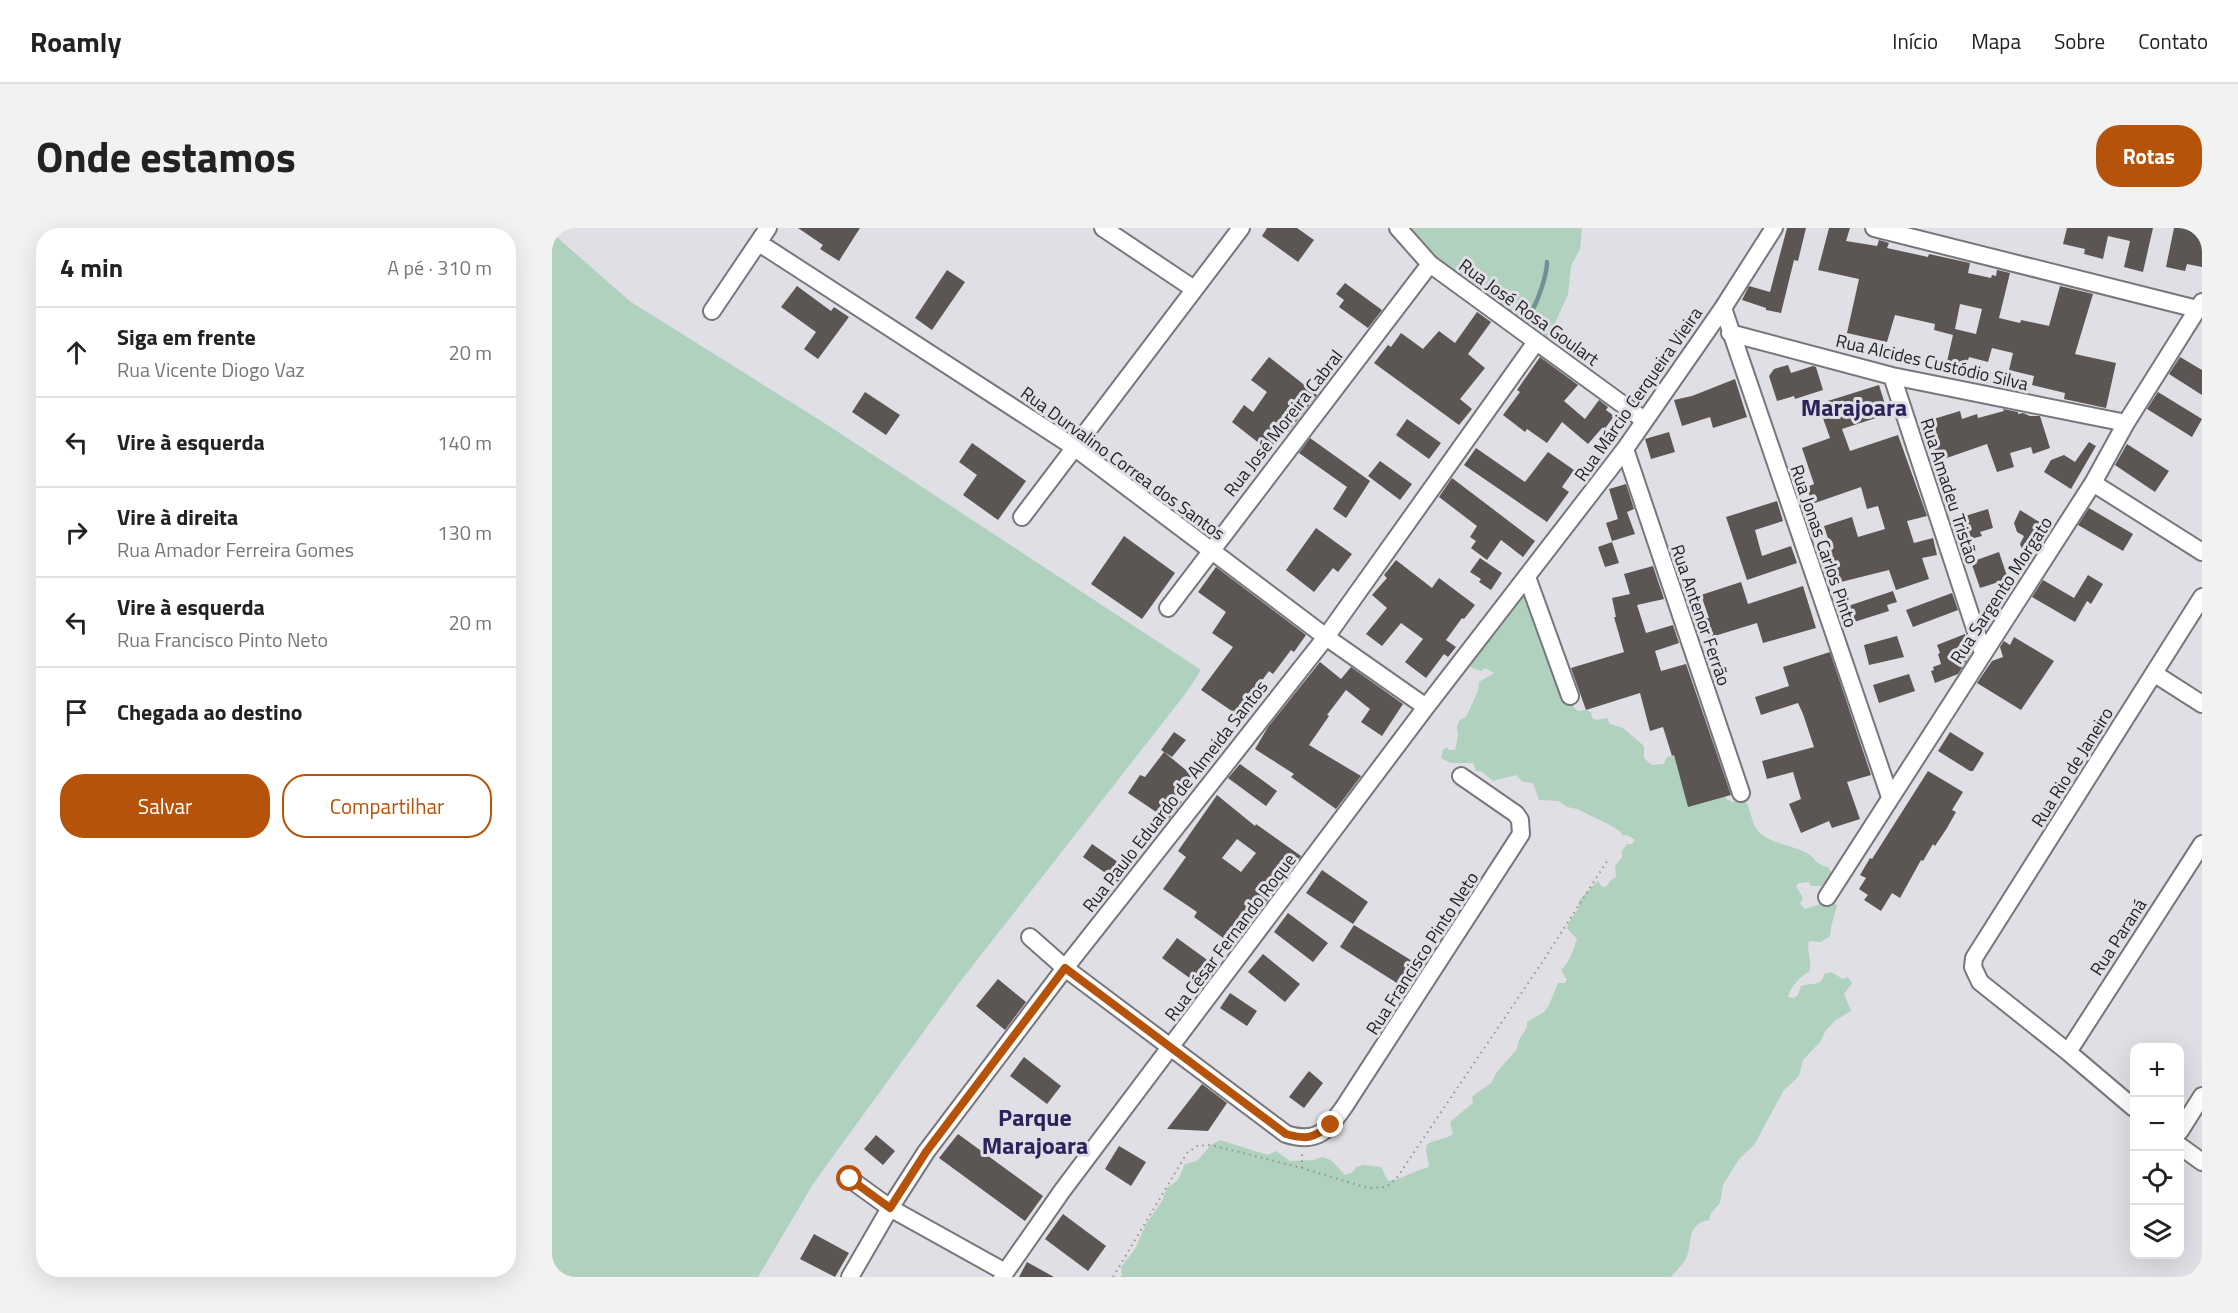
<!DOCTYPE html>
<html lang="pt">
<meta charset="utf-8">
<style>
:root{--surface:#fff;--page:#f2f2f2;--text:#222;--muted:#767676;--line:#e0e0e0;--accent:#b45309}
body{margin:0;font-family:"Titillium Web",sans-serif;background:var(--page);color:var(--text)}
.controls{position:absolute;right:18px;bottom:18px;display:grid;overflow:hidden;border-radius:12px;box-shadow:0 6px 24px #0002}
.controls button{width:54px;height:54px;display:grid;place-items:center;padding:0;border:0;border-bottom:2px solid var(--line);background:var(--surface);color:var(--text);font:30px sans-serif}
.stop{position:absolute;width:18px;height:18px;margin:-14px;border:4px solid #b45309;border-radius:50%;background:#fff}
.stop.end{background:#b45309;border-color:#fff;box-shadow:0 2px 6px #0008}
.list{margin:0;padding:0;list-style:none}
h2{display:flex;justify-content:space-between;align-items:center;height:78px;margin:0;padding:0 24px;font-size:26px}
h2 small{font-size:20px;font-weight:400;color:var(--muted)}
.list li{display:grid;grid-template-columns:39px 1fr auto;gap:18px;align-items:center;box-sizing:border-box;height:90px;padding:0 24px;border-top:2px solid var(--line)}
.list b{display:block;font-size:22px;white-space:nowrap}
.list p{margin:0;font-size:20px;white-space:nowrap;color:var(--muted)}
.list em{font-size:20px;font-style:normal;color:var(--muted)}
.actions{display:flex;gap:12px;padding:18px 24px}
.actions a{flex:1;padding:14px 0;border:2px solid var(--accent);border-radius:24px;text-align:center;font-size:21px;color:var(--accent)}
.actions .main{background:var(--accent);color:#fff}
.icon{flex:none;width:33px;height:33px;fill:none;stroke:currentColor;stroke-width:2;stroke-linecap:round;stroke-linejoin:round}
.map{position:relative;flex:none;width:1650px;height:1049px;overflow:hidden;border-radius:24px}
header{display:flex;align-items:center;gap:36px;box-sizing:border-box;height:84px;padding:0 30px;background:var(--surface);border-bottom:2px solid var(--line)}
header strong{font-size:28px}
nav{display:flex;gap:33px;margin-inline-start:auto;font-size:21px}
.intro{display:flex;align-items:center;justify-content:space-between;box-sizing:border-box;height:144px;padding:0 36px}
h1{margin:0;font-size:42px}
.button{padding:15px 27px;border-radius:24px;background:var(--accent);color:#fff;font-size:21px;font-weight:700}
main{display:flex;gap:36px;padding:0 36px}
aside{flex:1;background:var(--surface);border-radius:24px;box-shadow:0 6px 24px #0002}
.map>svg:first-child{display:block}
.green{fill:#b0d1bd}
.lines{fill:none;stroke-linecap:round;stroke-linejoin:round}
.stream{stroke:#6f9297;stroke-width:4.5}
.building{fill:#5b5653;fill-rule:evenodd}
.minor-casing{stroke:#76767c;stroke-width:20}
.path{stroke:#949498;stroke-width:2;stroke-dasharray:1.5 4.5;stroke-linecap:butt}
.minor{stroke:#fff;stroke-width:16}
.route{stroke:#b45309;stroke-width:8}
.labels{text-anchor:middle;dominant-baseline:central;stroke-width:6;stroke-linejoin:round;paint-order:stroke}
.street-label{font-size:18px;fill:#242426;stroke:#dfdfe5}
.district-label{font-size:24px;font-weight:bold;fill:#2e225c;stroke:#dfdfe5}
</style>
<header>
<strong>Roamly</strong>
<nav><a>Início</a><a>Mapa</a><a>Sobre</a><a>Contato</a></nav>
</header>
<div class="intro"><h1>Onde estamos</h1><a class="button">Rotas</a></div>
<main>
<aside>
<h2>4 min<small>A pé · 310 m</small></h2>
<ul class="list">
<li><svg class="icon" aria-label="ahead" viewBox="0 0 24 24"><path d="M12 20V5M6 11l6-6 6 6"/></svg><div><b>Siga em frente</b><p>Rua Vicente Diogo Vaz</p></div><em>20 m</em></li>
<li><svg class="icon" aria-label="left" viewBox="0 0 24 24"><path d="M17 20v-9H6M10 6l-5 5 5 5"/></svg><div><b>Vire à esquerda</b></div><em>140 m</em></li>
<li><svg class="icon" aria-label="right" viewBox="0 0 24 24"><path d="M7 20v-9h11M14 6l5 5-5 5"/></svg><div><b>Vire à direita</b><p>Rua Amador Ferreira Gomes</p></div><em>130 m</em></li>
<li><svg class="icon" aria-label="left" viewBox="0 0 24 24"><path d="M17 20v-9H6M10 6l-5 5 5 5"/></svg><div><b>Vire à esquerda</b><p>Rua Francisco Pinto Neto</p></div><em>20 m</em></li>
<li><svg class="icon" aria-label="arrive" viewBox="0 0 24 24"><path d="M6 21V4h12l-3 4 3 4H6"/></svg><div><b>Chegada ao destino</b></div></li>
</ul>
<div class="actions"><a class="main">Salvar</a><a>Compartilhar</a></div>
</aside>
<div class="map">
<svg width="1650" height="1049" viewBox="0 0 1650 1049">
<rect width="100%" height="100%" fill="#dfdfe5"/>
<path class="green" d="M849,0h181l-2,21 -9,17 -3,28 -24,54 -114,-84z
M0,5l79,69 198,124 372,244 -15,23 -227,290 -146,201 -55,93h-206z
M975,349l41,125 10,9 8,-1 5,2 1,6 5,2 10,-2 3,6 13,4 21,18v12l8,7 12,-1 3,-7 5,-1 8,2 45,34 1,7 7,3 5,-2h7c6,9 6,23 13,31 10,12 33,14 47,21 11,5 8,12 23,15l4,7 -2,8 -9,4h-10l-2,-4 -10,1 -3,3 7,12 -3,6 5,5c10,-2 16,-7 26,-10l6,7 -6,21 -1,9 -9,6 -12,-1c-3,11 4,20 0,31 -8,3 -19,16 -21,25l6,1 4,-3 3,-9c10,-3 22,0 23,-12l7,-2 12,7 5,-2 4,6 -8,11 7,17 -15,9 -10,10 -6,12 -17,18 -4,16 -15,14 -30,55 -15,14 -16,26 -3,18 -9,10 -2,7c-21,4 -17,18 -21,33 -3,11 -11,16 -17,24h-551l2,-2 -1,-8 14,-18 11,-25 16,-23 5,-13 11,-8 7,-16 12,-3 14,-16 9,-5 48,15 8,-4 14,10 24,-1 8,-3 9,3 14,15 8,-3 3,-5 7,-2 18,2 7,14c13,-1 27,-11 41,-14l-3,-17 1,-6c9,-5 18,-4 26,-10l-3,-12 23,-19 -1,-6 2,-2 17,-12 6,-11 20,-23 2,-9 8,-13v-5l17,-10 5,-7 9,-22h7l2,-3 -6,-10c11,-11 11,-18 16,-31l-10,-11c2,-7 5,-11 10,-17 5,-7 0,0 2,-9 1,-3 16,-19 19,-21l4,6 5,-1 3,-5 6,-4 -1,-11 7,-9v-6l5,-7h5l3,-4 -6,-4 -7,-1 -1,-3 -11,-7 -33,-16 -10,-2 -8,-6 -20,-1 -6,-17 -10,-1 -7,-7 -23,6 -12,-10h-5l-3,-8h-22l-10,-5 2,-8 4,-3 2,3h6l3,-14 -1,-10 3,-6 6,-3 12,-26 1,-9 15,-9 -9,-5 -4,3 -9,-3 -3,-5z"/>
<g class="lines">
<path class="stream" d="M979,84c7,-11 16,-37 16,-50"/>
</g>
<path class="building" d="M246,0h62l-21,33 -19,-12 3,-4z
M715,0h30l17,12 -16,22 -36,-26z
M1235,0h19l-8,33 -4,-1 -13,53 -15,-3v-2l-24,-8 7,-14 21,6z
M1277,0h21l-4,13 31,5 2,-6 10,3 -2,5 41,9 1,-3 41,9 -2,10 23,5 1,-3 4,1 1,-6 13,3 -11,45 21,5 1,-3 28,6 11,-40 33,8 -18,60 41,9 -10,45 -42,-9 1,-6 -33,-8 2,-9 -25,-6 4,-17 -21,-5 -4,14 -19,-5 -4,14 -19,-5 7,-31 -19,-5 1,-6 -40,-9 -8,27 -40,-9 12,-54 -41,-9zM1408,76l22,5 -6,25 -21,-5z
M1515,0h86l-10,44 -19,-5 6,-26 -22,-5 -5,23 -19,-5 1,-5 -22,-5z
M1622,0h22v4l6,1v34l-15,-3 -2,7 -19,-4z
M395,42l18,12 -33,48 -17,-12z
M793,55l37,27 -14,18 -29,-21 5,-7 -8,-6z
M245,58l34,25 3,-4 15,10 -31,42 -14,-10 12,-17 -35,-25z
M925,84l14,10 -23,32 17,14 -25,31 12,10 -13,16 -85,-62 14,-18 3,2 10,-14 22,16 16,-18 16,12z
M717,129l48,38 -29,37 -3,-2 -16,21 -37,-29 12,-17 9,7 14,-20 -16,-12z
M988,129l38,28 -14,16 21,18 14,-19 9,7 -2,3 8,6 -10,14 -2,-2 -14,16 -26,-22 -15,21 -20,-14 -2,3 -22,-17 17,-23 -3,-2z
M1628,129l22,13v25l-33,-21z
M1236,137l3,8 22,-7 3,1 7,23 -28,9 -1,-3 -17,5 -8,-25 5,-7z
M1183,151l12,38 -34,11 -3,-11 -28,9 -8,-26 18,-4z
M1327,157l9,29 -46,15 8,22 48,-16 29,81 -20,5 7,22 19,-5 4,17 -15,3 7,21 -33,11 -7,-20 -52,13 -10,-37 3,-1 -6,-19 28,-9 6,20 27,-8 -7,-23 -11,3 -6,-22 -49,17 -5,-17 7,-3 -12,-36 28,-10 -12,-34z
M313,164l35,23 -14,20 -34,-23z
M1606,164l44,27 -10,18 -45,-28z
M1451,181l15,3v2l5,-1 7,3h10l10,32 -17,6 -2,-7 -21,6 4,14 -17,5 -10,-28 -49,17 -11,-40 33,-10 2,8 15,-5 1,4 26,-7z
M855,191l34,24 -12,16 -33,-24z
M1117,204l6,20 -24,7 -6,-20z
M758,210l60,43 -24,37 -13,-9 14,-22 -48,-34z
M1537,214l7,4 -25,43 -27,-17 7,-12 13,-5 11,7z
M420,215l54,38 -28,39 -35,-25 14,-20 -18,-13z
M1575,216l42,27 -14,21 -40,-27z
M924,220l49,34 23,-30 26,18 -12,17 7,5 -22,30 -83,-57z
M828,233l32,23 -12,16 -32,-24z
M900,250l83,63 -12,16 -22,-17 -14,20 -16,-12 5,-7 -6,-4 7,-11 -38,-29z
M1074,256l8,25 -7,3 8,22 -23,7 -6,-18 12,-4 -9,-30z
M1225,273l6,20 -28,9 7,26 29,-10 6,17 -50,17 -21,-63z
M1537,280l44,26 -10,17 -45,-26z
M1436,281l5,19 -13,4 2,4 -23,6 -7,-22z
M1468,282l21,13 -7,13 8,5 -11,15 -8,-4 -3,-8 4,-8 -7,-4 -3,-9z
M764,300l36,26 -14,18 -5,-4 -19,24 -28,-22z
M572,308l51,37 -33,46 -51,-35z
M1060,314l7,21 -14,4 -7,-20z
M1447,324l9,27 -28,9 -9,-26z
M928,330l22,15 -11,17 -12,-8 2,-3 -11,-7z
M844,332l36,28 7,-10 36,27 -11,14 -2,-1 -16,22 10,7 -8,10 -4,-3 -18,24 -21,-16 18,-23 -22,-16 -19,23 -16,-12 21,-26 -15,-13 15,-17 -3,-3z
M1101,338l11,33 -27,6 9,28 27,-8 6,18 -24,8 6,20 25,-7 45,131 -43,12 -14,-52 -2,1 -9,-29 -13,4 -10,-38 -54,17 -15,-42 53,-16 -10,-35h2l-4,-19 18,-4 -6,-20z
M664,339l90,68 -12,17 -3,-2 -18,24 -4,-3 -18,24 8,4 -14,21 -44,-30 32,-43 -21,-14 14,-21 -28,-20z
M1536,347l15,9 -12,20 -4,-3 -12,21 -43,-25 11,-17 31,18z
M1189,354l7,22 55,-18 13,42 -53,15 -6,-20 -49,15 -5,-19 6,-1 -8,-23z
M1341,363l4,11 -10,3 2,6 -38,12 -6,-16z
M1400,365l6,17 -45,17 -7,-17z
M1413,406l7,18 -14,22 -23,9 -4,-12 3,-1 -1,-3 8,-3 -3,-10 2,-1 -3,-8z
M1345,408l7,21 -35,8 -5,-20z
M1462,409l40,24 -33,49 -44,-27 15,-22 11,-4 -3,-10 4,-6 6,4z
M1278,424l41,123 -24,7 13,37 -28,9 -3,-7 -28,12 -12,-29 12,-5 -8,-27 -26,7 -5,-18 52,-14 -11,-33 -5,-11 -37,12 -6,-18 34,-11 -6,-19z
M768,434l21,17 10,-12 52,37 -21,32 -21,-14 9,-13 -24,-19 -19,25 2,1 -20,29 52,31 -25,33 -45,-32 3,-3 -39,-25 13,-22z
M1357,446l6,17 -36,12 -6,-18z
M622,504l12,8 -14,17 -11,-7z
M1398,504l34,21 -11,18h-3l-32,-20z
M612,524l28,23 -17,22 7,5 -14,18 -40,-27 12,-18 5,2z
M688,536l37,27 -11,15 -38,-28z
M1376,543l35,21 -11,18 4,2 -9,16 -12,18 -2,-2 -10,17 -2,-1 -21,38 -8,-5 -11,18 -17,-11 4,-5 -9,-6 7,-11 -6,-3 10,-17 2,1z
M665,567l38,31 1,-2 45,32 -14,19 -6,-5 -15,19 6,5 -39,51 -39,-28 3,-5 -34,-23 23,-32 -8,-6zM685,611l19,14 -15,19 -19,-14z
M540,616l36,25 -10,13 -35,-25z
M770,642l46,32 -15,22 -47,-31z
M736,685l40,30 -15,19 -39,-30z
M802,697l68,42 -14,23 -68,-43z
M625,710l40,29 -15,20 -40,-29z
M711,726l37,30 -15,18 -37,-30z
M446,751l28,23 -21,28 -29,-24z
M678,765l27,18 -10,15 -27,-18z
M472,829l37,29 -14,18 -37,-28z
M757,843l14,12 -19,25 -15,-11z
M650,856l25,19 -19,28 -41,-2z
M406,906l85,62 -18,25 -86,-63z
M324,907l19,16 -12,14 -19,-16z
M567,918l27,16 -15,24 -26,-17z
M511,986l43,32 -18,25 -43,-32z
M262,1006l35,19 -14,24 -35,-18z
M475,1034l27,15h-35z"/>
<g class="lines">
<g class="minor-casing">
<path id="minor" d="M551,0l91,61
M846,0l32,36 214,156
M1322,0l323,81
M207,15l315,204 252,190 100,70
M1171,80l167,489
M160,83l56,-83
M1178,105l162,43 234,47
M1340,148l91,277
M1073,221l116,344
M1541,255l109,69
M470,289l219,-289
M975,349l43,119
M616,380l262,-344
M1603,446l47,30
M1275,669l266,-414 33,-60 76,-121
M478,709l35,31 221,166c31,10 41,-3 58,-27l177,-273 -1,-14 -4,-6 -55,-38
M1516,824l134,-208
M1582,880l-66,-56 -88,-70 -7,-15 1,-9 228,-361
M1628,903l22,-35
M1628,918l22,16
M298,951l40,29 115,64
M298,1049l40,-69 36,-56 139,-184 261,-331 210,-295
M450,1049l60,-86 364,-484 199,-258 98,-141 51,-80"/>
</g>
<path class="path" d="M750,940v-15
M561,1049l74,-124 10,-7 14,-1 91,23 66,20 18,-1 10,-8 147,-218 66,-103"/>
<use href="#minor" class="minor"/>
</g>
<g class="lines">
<path class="route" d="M298,951l40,29 36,-56 139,-184 221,166c21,6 27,4 45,-9"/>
</g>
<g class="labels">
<g class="street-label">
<text transform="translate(977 84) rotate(36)">Rua José Rosa Goulart</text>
<text transform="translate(1380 134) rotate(13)">Rua Alcides Custódio Silva</text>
<text transform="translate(1086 166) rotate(-55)">Rua Márcio Cerqueira Vieira</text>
<text transform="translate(731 195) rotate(-52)">Rua José Moreira Cabral</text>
<text transform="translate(571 235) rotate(36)">Rua Durvalino Correa dos Santos</text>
<text transform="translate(1398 263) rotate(72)">Rua Amadeu Tristão</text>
<text transform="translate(1272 318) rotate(71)">Rua Jonas Carlos Pinto</text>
<text transform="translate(1449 362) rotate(-57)">Rua Sargento Morgato</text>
<text transform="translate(1149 387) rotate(71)">Rua Antenor Ferrão</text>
<text transform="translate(1520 539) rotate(-58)">Rua Rio de Janeiro</text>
<text transform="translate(623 568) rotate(-52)">Rua Paulo Eduardo de Almeida Santos</text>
<text transform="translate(678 709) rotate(-53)">Rua César Fernando Roque</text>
<text transform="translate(1566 709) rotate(-57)">Rua Paraná</text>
<text transform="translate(870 725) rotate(-57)">Rua Francisco Pinto Neto</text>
</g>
<g class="district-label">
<text x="1302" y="179">Marajoara</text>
<text x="483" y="889">Parque<tspan x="483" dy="28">Marajoara</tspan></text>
</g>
</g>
</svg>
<div class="controls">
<button>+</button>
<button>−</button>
<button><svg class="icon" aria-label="locate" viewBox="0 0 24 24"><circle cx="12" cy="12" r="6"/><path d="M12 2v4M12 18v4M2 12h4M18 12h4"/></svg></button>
<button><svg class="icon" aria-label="layers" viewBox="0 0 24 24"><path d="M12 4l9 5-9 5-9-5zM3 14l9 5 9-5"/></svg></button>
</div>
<div class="stop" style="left:298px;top:951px"></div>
<div class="stop end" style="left:779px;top:897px"></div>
</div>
</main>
